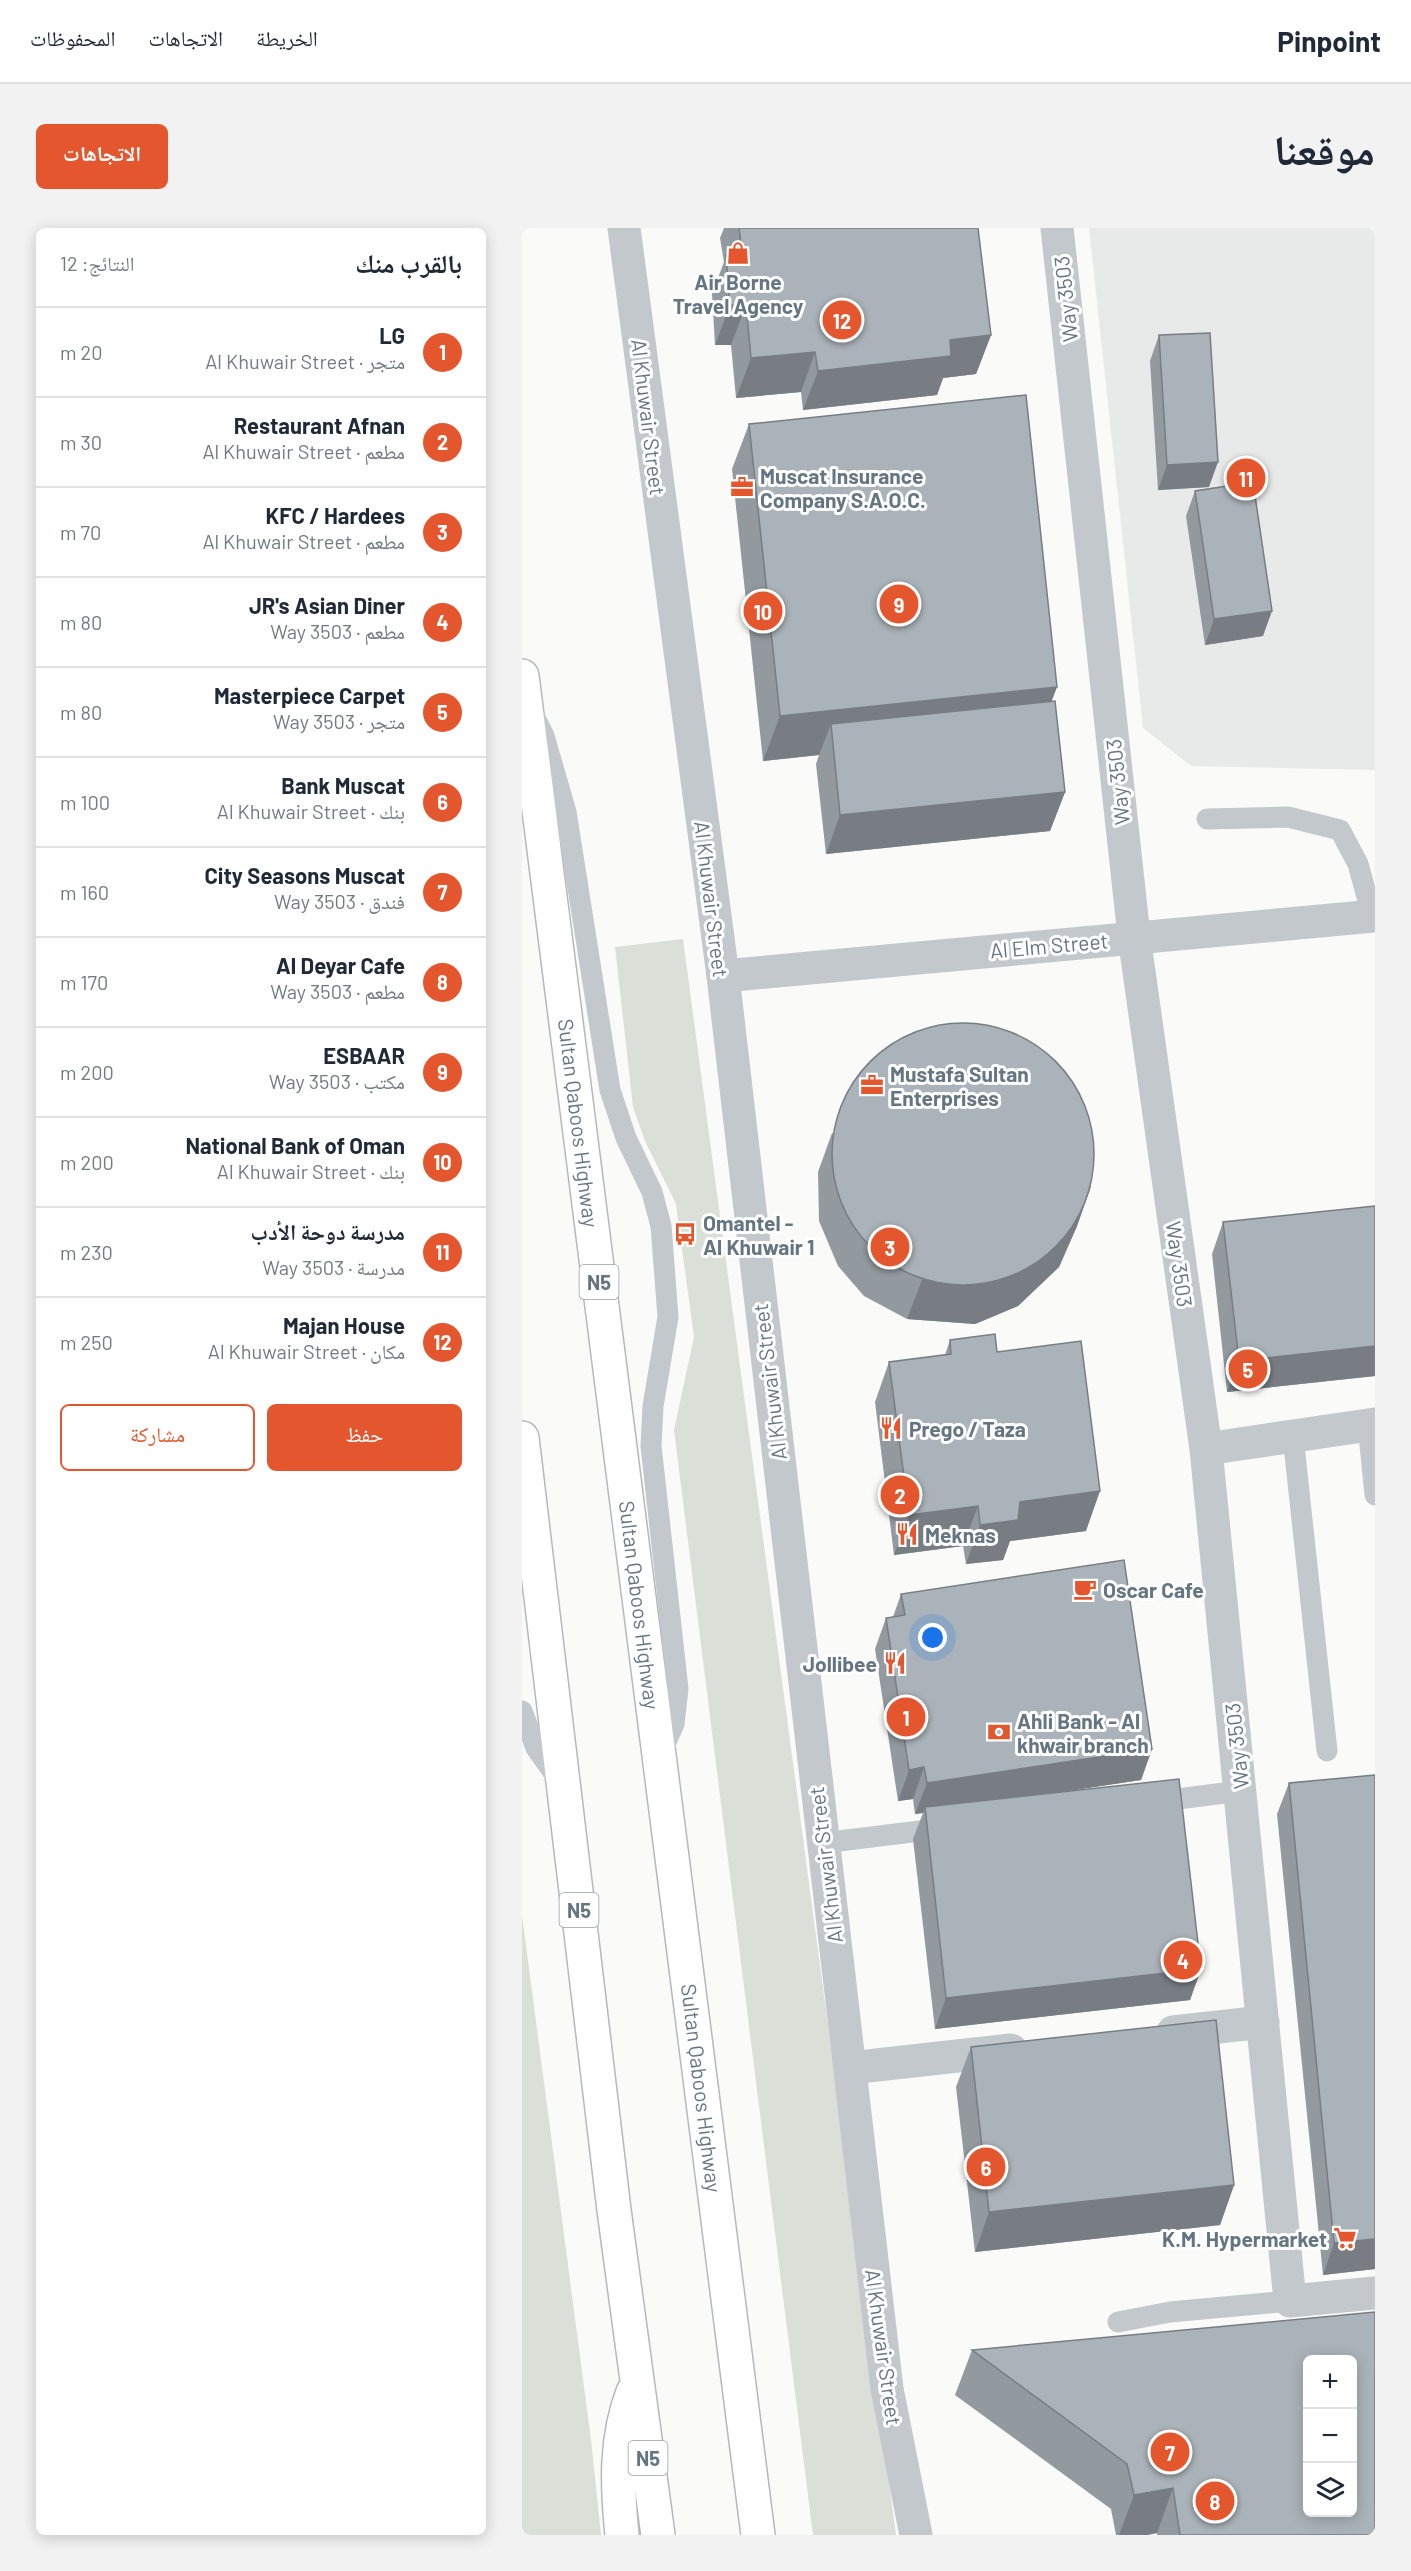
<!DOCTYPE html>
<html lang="ar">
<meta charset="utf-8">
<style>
:root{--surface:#fff;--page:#f2f2f3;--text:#1f2937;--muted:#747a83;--line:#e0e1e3;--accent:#e4572e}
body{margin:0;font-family:Barlow,"Noto Naskh Arabic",sans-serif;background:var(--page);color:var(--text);direction:rtl}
.controls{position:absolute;right:18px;bottom:18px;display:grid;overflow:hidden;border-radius:9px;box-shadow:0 3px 15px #0003}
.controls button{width:54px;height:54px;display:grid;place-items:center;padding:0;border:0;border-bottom:2px solid var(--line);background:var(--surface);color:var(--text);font:30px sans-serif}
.you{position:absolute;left:411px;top:1410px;width:21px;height:21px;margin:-15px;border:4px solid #fff;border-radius:50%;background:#1a73e8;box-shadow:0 0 0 9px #1a73e833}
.badge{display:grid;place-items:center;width:39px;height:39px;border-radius:50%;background:var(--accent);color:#fff;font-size:20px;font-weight:700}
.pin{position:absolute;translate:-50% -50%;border:3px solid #fff;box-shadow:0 2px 6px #0006}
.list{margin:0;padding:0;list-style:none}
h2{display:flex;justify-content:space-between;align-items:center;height:78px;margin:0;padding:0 24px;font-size:26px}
h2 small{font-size:20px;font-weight:400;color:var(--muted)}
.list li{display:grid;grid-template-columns:39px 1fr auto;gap:18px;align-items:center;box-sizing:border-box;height:90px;padding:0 24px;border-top:2px solid var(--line)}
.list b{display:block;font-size:22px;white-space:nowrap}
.list p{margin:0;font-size:20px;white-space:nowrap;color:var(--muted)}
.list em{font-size:20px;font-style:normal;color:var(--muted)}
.actions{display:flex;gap:12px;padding:18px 24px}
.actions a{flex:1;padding:14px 0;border:2px solid var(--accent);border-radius:9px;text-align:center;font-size:21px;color:var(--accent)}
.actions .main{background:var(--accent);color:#fff}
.icon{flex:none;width:33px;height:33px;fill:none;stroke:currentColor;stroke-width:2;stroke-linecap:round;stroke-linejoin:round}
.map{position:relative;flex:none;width:853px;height:2307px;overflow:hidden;direction:ltr;border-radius:9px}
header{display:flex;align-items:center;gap:36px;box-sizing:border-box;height:84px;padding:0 30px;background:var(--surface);border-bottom:2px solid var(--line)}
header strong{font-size:28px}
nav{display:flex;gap:33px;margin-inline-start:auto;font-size:21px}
.intro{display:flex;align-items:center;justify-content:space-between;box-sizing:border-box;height:144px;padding:0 36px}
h1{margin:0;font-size:42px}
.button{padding:15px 27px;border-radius:9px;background:var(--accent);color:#fff;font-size:21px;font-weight:700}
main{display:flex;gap:36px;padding:0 36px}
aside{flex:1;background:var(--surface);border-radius:9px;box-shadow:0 3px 15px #0003}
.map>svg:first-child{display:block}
.built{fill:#e8e9e9}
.green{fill:#dadfd7}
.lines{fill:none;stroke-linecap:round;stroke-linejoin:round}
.trunk-casing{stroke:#b4b9bd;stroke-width:36}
.service{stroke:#c3c8cc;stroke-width:21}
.minor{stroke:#c3c8cc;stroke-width:33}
.tertiary{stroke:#c3c8cc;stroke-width:33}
.trunk{stroke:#fff;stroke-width:33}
.wall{fill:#929a9f}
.shaded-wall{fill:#777d82}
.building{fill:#aab3b9;stroke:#777d82;stroke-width:1.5;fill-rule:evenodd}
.labels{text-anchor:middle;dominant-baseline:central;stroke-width:6;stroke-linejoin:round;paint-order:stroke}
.shield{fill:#fff;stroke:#939fa8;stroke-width:1.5}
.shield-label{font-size:20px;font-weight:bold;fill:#657683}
.poi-label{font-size:21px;font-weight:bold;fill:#657683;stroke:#fff;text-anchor:start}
.street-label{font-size:21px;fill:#657683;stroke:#fff}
</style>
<header>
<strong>Pinpoint</strong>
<nav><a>الخريطة</a><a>الاتجاهات</a><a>المحفوظات</a></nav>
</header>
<div class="intro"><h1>موقعنا</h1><a class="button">الاتجاهات</a></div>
<main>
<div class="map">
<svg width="853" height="2307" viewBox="0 0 853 2307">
<rect width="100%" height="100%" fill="#fafaf8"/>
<path class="built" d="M567,0h286v542l-184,-4 -48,-38z"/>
<path class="green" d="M161,711l213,1596h-83l-139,-1105 20,-93 -18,-133 -31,-63 -12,-34 -18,-160z
M0,1687l69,525 10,95h-79z"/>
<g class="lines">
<g class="trunk-casing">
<path id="trunk" d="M0,448l236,1859
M0,1210l92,772 44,325
M100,2307c-5,-49 -7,-96 11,-143"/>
</g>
<path class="service" d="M14,492l8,16 22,76 44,278 16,48 26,54 9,34 7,91 -15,89 -2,40 27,243 -4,35 -13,29
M685,591l81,-2 52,13 18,34 14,51
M846,1197l7,70
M771,1208l34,315
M0,1483l14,37 25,35
M632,1574l86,-11
M301,1615l121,-15
M596,2094l52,-10 120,-11"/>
<path class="minor" d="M535,0l77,708 72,513 84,852 85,-8
M201,748l652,-60
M684,1221l169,-25
M651,1804l90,-10
M328,1840l161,-18"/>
<path class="tertiary" d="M102,0l99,748 164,1413 29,146"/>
<use href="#trunk" class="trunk"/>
</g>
<path class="wall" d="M202,0h254l13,107 -15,39 -33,4 -6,17 -134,15 -2,-18 -65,6 -5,-53h-16l-3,-51 12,-32 -4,-24z
M637,107l50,152 -51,3 -8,-129z
M227,196l302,277 14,91 -15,39 -224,23 -10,-90 3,-9 -56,6 -31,-292z
M673,263l68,145 -58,9 -19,-129z
M310,905l259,53 -14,40 -18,41 -41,39 -43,18 -68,-5 -43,-23 -26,-30 -19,-45 -1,-49z
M853,978v170l-148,16 -15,-138 11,-32z
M428,1112l47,12 89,179 -76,10 -7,19 -37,4 -3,-18 -69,9 -19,-153 14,-40 56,-7z
M379,1366l251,155 -11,31 -83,12 143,177 -11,31 -255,29 -22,-190 10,-26 -8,1 -2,-15 -15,2 -23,-152 11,-31 7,-1z
M767,1555l86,486 -52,6 -46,-461z
M449,1819l263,138 -14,40 -245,27 -19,-165z
M450,2122l403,185h-218v-2l-10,2h-31l-5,-26 -156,-114z"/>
<path class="shaded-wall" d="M208,77h16l-15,40h-16z
M469,107l-15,39 -33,4 -6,17 -134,15 15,-39 132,-31z
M293,124l-14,40 -65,6 15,-40z
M696,234l-9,25 -51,3 9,-25z
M750,383l-9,25 -58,9 9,-26z
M535,459l-17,45 -209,-8 -12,31 -56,6 17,-45z
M543,564l-15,39 -224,23 14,-39z
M569,958l-14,40 -18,41 -41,39 -43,18 -68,-5 15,-39z
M853,1118v30l-148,16 12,-31z
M578,1263l-14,40 -76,10 -7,19 -37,4 14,-39 40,-23z
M456,1278l-15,40 -69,9 15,-40z
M630,1521l-11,31 -216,33v-6l-2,6 -8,1 12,-31z
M402,1539l-11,32 -15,2 11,-31z
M679,1741l-11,31 -255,29 11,-31z
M712,1957l-14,40 -245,27 14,-40z
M853,2011v30l-52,6 11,-32z
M651,2260l-16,45 -10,2h-28l15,-40z"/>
<path class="building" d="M217,0h239l13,107 -41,5 1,16 -133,15 -3,-19 -64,6 -5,-53h-16l-4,-50 16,-3z
M688,105l8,129 -51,3 -8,-130z
M504,167l31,292 -277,29 -31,-292z
M731,254l19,129 -58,8 -19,-128z
M533,473l10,91 -225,23 -9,-91z
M310 926a131 131 0 1 1 262 0a131 131 0 1 1-262 0Z
M853,978v140l-136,15 -16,-139z
M473,1106l2,18 84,-11 19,150 -80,11 -2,18 -38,5 -2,-19 -69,9 -20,-153 62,-8 -1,-14z
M602,1332l28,189 -225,34 -3,-16 -15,3 -23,-152 19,-3 -4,-21z
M853,1547v464l-41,4 -45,-460z
M657,1551l22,190 -255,29 -21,-191z
M694,1792l18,165 -245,27 -18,-165z
M853,2084v223h-195l-7,-47 -39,7 -7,-31 -155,-114zM786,2132h45v152h-45z"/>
<defs>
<g id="shop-bare" transform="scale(1.8)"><path d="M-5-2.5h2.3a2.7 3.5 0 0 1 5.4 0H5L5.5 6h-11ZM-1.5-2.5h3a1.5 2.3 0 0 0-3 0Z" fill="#e4572e" stroke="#fff" stroke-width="2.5" paint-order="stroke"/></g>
<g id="office-bare" transform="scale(1.8)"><path d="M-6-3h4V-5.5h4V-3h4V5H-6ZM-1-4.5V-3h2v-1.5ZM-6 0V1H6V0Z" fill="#e4572e" stroke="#fff" stroke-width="2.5" paint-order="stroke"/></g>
<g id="bus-bare" transform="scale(1.8)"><path d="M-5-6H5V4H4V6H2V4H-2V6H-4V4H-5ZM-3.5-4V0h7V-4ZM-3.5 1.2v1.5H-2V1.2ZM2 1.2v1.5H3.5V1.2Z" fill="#e4572e" stroke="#fff" stroke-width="2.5" paint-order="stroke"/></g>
<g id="restaurant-bare" transform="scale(1.8)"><path d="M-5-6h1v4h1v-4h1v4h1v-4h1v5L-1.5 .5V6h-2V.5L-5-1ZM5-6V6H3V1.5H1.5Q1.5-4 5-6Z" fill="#e4572e" stroke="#fff" stroke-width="2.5" paint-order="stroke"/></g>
<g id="cafe-bare" transform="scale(1.8)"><path d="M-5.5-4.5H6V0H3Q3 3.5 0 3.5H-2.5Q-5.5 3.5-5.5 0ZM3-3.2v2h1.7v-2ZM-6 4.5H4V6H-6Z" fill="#e4572e" stroke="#fff" stroke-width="2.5" paint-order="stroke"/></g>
<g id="bank-bare" transform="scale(1.8)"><path d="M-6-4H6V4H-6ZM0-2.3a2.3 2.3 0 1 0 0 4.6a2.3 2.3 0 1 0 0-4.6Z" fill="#e4572e" stroke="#fff" stroke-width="2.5" paint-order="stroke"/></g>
<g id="supermarket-bare" transform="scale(1.8)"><path d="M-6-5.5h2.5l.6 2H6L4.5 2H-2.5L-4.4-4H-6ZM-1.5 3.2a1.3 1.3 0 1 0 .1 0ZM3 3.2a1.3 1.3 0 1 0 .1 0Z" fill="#e4572e" stroke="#fff" stroke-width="2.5" paint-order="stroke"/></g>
</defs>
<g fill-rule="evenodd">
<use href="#shop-bare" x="216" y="25"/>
<use href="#office-bare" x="220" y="259"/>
<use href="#office-bare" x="350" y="857"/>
<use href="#bus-bare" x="163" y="1006"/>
<use href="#restaurant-bare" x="369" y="1200"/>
<use href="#restaurant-bare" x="385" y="1306"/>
<use href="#cafe-bare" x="563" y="1361"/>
<use href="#restaurant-bare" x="373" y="1435"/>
<use href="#bank-bare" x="477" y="1504"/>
<use href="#supermarket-bare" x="823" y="2010"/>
</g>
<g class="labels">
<g class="shield">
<rect x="57.5" y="1037" width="39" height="34" rx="4.5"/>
<rect x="37.5" y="1665" width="39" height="34" rx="4.5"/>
<rect x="106.5" y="2213" width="39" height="34" rx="4.5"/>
</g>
<g class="shield-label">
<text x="77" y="1054">N5</text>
<text x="57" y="1682">N5</text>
<text x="126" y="2230">N5</text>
</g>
<g class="poi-label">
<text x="216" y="53" text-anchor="middle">Air Borne<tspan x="216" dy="24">Travel Agency</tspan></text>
<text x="238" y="247">Muscat Insurance<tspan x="238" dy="24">Company S.A.O.C.</tspan></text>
<text x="368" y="845">Mustafa Sultan<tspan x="368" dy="24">Enterprises</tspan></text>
<text x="181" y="994">Omantel -<tspan x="181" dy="24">Al Khuwair 1</tspan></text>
<text x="387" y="1200">Prego / Taza</text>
<text x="403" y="1306">Meknas</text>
<text x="581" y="1361">Oscar Cafe</text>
<text x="355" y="1435" text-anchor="end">Jollibee</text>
<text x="495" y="1492">Ahli Bank - Al<tspan x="495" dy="24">khwair branch</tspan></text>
<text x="805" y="2010" text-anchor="end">K.M. Hypermarket</text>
</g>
<g class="street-label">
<text transform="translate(543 71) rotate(-96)">Way 3503</text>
<text transform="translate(127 189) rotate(83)">Al Khuwair Street</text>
<text transform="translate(595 554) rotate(-96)">Way 3503</text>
<text transform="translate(190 671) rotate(83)">Al Khuwair Street</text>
<text transform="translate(527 717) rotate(-5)">Al Elm Street</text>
<text transform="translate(57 895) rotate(83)">Sultan Qaboos Highway</text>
<text transform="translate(658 1036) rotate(82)">Way 3503</text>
<text transform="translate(247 1154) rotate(-97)">Al Khuwair Street</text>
<text transform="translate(118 1377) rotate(83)">Sultan Qaboos Highway</text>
<text transform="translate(714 1518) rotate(-96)">Way 3503</text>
<text transform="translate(303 1637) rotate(-97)">Al Khuwair Street</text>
<text transform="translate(180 1860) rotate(83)">Sultan Qaboos Highway</text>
<text transform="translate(362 2119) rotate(82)">Al Khuwair Street</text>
</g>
</g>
</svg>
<div class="controls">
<button>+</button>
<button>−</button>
<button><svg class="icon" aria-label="layers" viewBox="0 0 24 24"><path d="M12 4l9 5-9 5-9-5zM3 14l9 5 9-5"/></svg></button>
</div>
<div class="you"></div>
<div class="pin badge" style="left:384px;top:1489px">1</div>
<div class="pin badge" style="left:378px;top:1267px">2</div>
<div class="pin badge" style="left:368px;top:1019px">3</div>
<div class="pin badge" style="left:661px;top:1732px">4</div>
<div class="pin badge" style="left:726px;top:1141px">5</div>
<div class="pin badge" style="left:464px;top:1939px">6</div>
<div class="pin badge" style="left:648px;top:2224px">7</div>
<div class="pin badge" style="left:693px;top:2273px">8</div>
<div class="pin badge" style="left:377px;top:376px">9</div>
<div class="pin badge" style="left:241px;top:383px">10</div>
<div class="pin badge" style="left:724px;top:250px">11</div>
<div class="pin badge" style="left:320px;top:92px">12</div>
</div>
<aside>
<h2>بالقرب منك<small>النتائج: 12</small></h2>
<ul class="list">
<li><span class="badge">1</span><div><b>LG</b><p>متجر · Al Khuwair Street</p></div><em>20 m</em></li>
<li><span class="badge">2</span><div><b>Restaurant Afnan</b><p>مطعم · Al Khuwair Street</p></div><em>30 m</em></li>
<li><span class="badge">3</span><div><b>KFC / Hardees</b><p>مطعم · Al Khuwair Street</p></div><em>70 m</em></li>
<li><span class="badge">4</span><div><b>JR's Asian Diner</b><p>مطعم · Way 3503</p></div><em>80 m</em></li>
<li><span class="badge">5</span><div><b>Masterpiece Carpet</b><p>متجر · Way 3503</p></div><em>80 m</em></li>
<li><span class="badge">6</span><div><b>Bank Muscat</b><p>بنك · Al Khuwair Street</p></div><em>100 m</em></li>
<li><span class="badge">7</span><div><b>City Seasons Muscat</b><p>فندق · Way 3503</p></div><em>160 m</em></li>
<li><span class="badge">8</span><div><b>Al Deyar Cafe</b><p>مطعم · Way 3503</p></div><em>170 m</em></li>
<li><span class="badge">9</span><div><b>ESBAAR</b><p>مكتب · Way 3503</p></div><em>200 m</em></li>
<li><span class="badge">10</span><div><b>National Bank of Oman</b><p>بنك · Al Khuwair Street</p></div><em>200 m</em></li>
<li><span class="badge">11</span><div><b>مدرسة دوحة الأدب</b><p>مدرسة · Way 3503</p></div><em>230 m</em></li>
<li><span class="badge">12</span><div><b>Majan House</b><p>مكان · Al Khuwair Street</p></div><em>250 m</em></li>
</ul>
<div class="actions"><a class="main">حفظ</a><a>مشاركة</a></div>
</aside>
</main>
